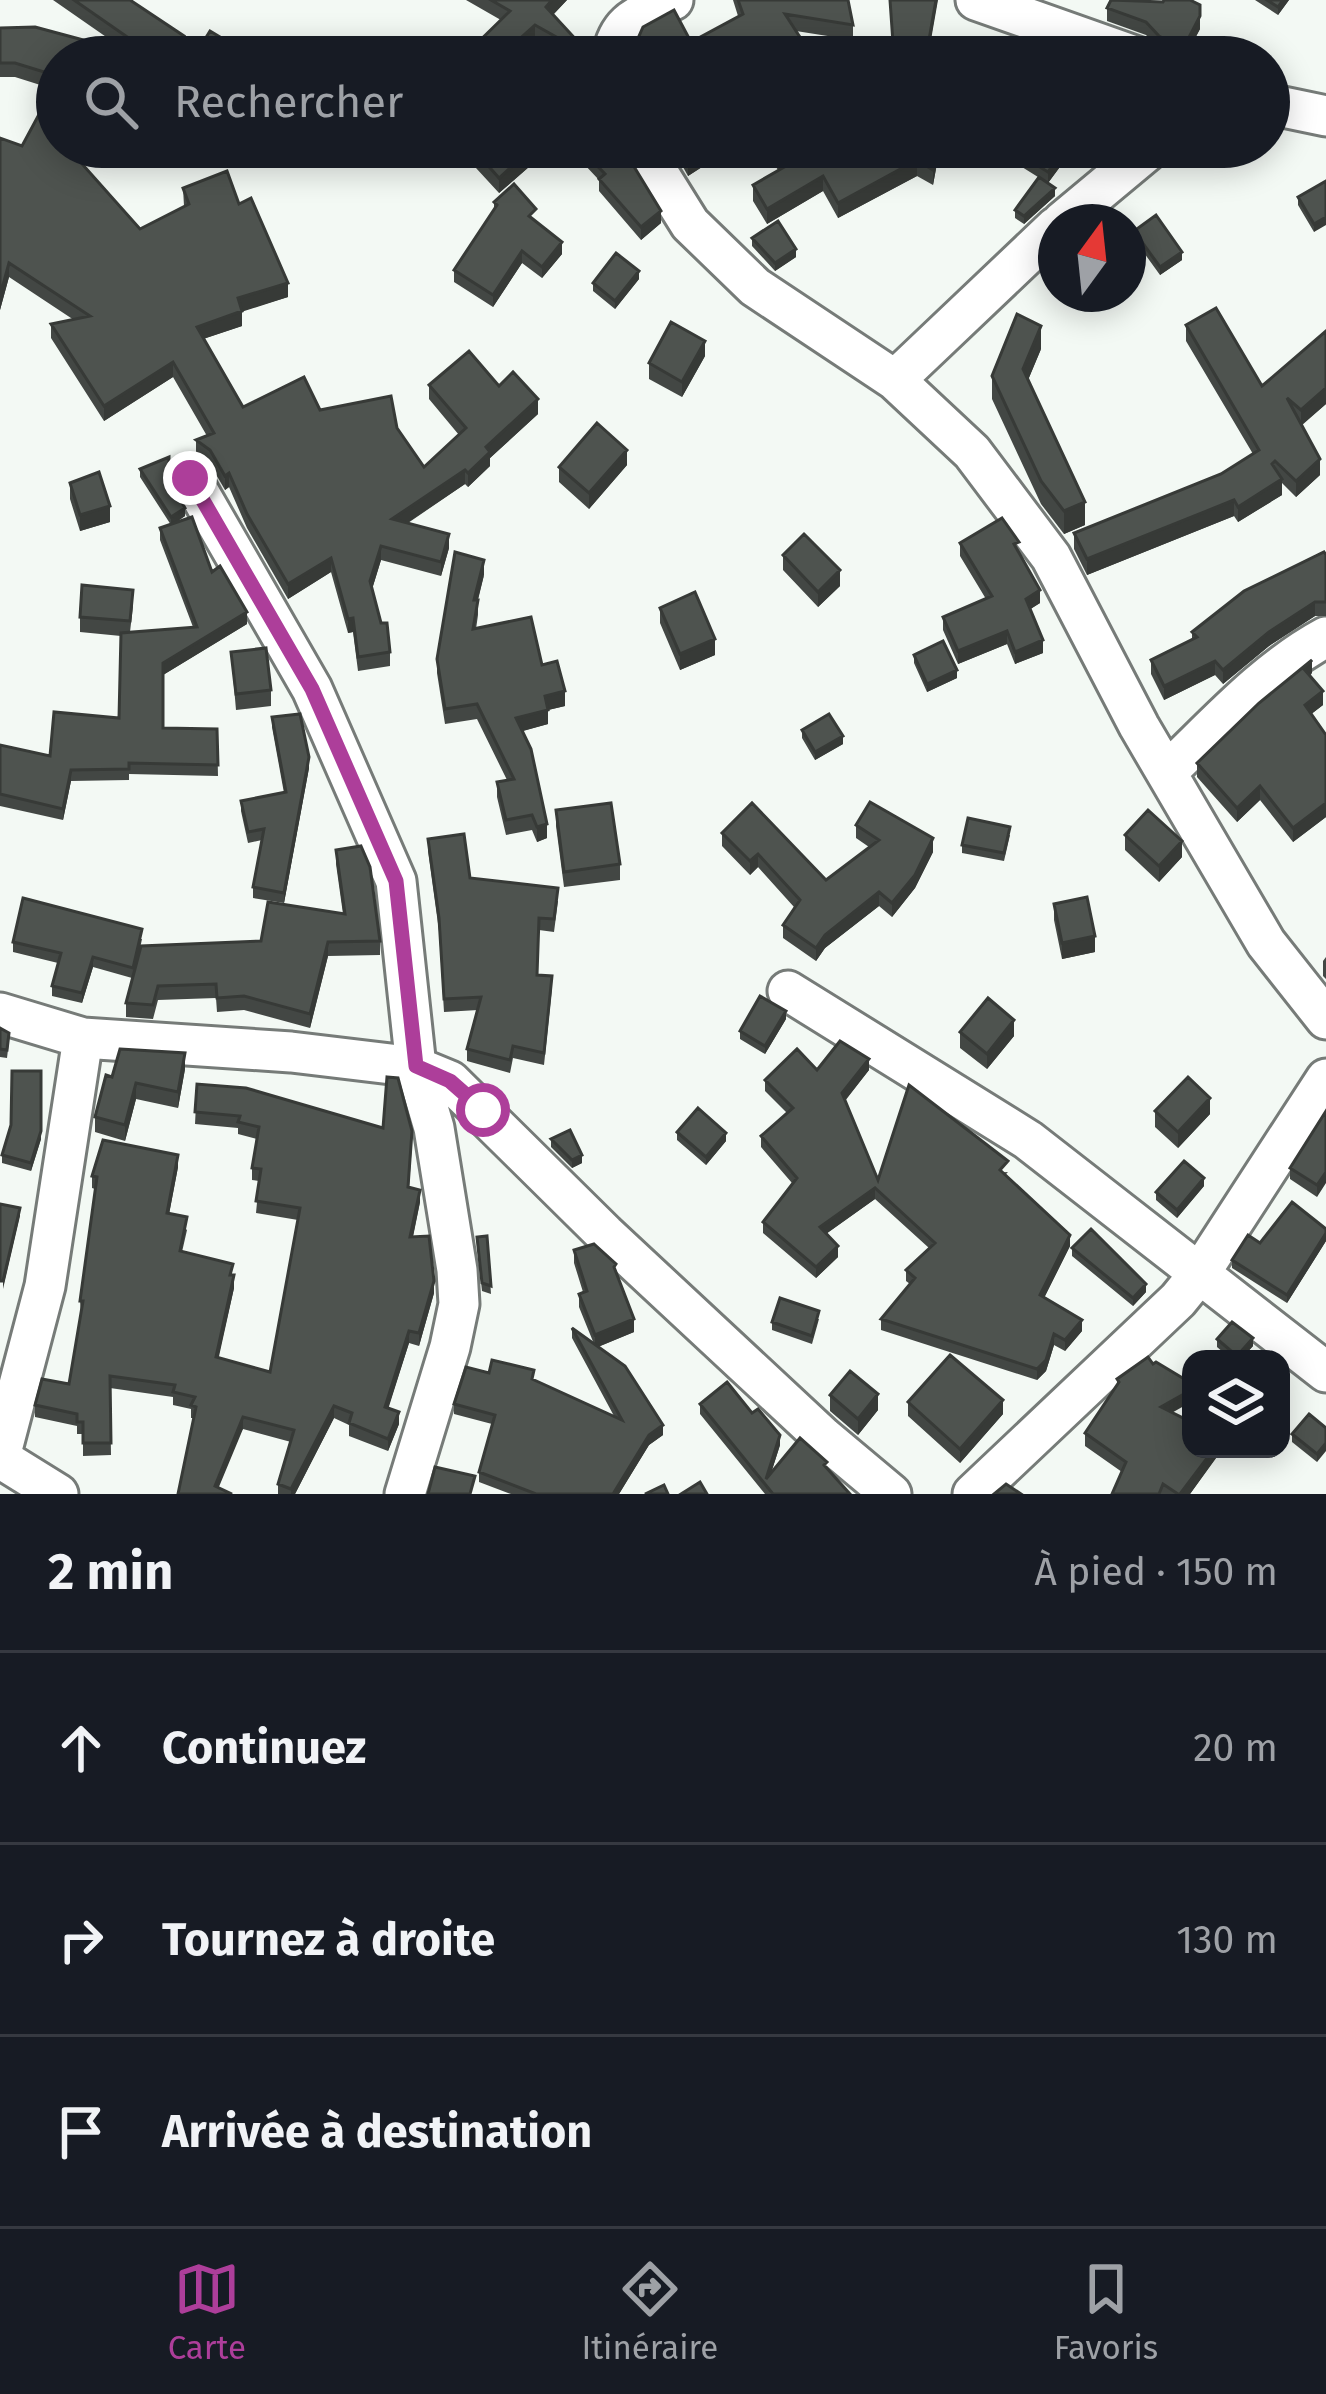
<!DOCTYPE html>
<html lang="fr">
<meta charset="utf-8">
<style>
:root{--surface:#171b24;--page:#242831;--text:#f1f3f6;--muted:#9ea1a6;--line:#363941;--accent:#ad3e9a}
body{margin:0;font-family:"Fira Sans",sans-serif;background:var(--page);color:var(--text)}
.controls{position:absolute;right:36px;bottom:36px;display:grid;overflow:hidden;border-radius:24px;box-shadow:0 6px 30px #0003}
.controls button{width:108px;height:108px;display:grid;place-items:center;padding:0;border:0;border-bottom:3px solid var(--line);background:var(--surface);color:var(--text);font:60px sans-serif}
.compass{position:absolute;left:1038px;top:204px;width:108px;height:108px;border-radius:50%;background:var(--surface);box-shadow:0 6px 30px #0003;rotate:15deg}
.stop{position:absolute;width:36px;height:36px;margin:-27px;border:9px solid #ad3e9a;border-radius:50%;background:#fff}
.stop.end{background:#ad3e9a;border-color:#fff;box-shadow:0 3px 12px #0008}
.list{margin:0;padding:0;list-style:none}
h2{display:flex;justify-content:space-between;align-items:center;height:156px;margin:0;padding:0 48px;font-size:51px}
h2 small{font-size:39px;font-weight:400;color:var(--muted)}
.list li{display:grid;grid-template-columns:78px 1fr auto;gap:36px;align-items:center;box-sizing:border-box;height:192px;padding:0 48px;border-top:3px solid var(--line)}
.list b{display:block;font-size:45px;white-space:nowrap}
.list em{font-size:39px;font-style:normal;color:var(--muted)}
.icon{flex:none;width:66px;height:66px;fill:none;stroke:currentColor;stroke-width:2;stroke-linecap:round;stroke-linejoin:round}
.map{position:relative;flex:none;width:1326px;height:1494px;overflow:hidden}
.search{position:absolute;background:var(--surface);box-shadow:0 6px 30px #0003;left:36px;right:36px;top:36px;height:132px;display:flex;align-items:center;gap:30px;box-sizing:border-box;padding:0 42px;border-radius:66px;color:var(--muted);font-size:45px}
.sheet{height:732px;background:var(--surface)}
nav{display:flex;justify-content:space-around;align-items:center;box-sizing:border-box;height:168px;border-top:3px solid var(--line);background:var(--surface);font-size:33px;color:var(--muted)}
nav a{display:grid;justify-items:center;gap:6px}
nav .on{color:var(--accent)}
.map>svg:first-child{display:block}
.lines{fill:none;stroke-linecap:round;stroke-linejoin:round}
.street-casing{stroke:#767b78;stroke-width:45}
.street{stroke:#fff;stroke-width:39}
.wall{fill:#434744}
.shaded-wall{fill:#373a37}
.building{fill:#4e534f;stroke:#373a37;stroke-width:3}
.route{stroke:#ad3e9a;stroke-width:15}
</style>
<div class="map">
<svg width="1326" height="1494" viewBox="0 0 1326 1494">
<rect width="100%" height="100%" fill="#f3f9f4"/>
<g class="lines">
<g class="street-casing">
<path id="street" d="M976,0l161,57
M612,57c7,-39 28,-41 61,-57
M1269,104l57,12
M642,147l48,77 65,63 140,93 77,72 79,105 88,169 127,217 60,76
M1062,222l90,-75
M895,380l161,-153
M190,477l122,212 84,192 20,186 18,61 23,142 2,34 -9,43 -45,147
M1167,772c50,-48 98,-102 159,-135
M788,991l240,149 298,232
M0,1013l83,25 208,14 125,15 34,14 155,153 218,203 68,57
M0,1457l45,-171 38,-248
M0,1458l58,36
M973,1494l205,-194 22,-27 126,-194"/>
</g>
<use href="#street" class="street"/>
</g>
<path class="wall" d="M53,0h79l52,50 -5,7h-44z
M466,0h101l-14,15 27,29v13h-15z
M733,0h115l5,25v15l-57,-9 11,26h-171v-14l55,-1 47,-26z
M1255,0h34l-11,15z
M1107,8l93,21 -15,28h-10l-16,-9 -13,-13 -39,-14z
M0,28l113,29h-56v90l83,82 44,-23 -1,-18 56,16 49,93 -46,14v15l-39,13 40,68 77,3 77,18 27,39 35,-32 -30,-36v-14l70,1 39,28 -48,44v8l-22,21 -3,-3 -57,39 41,25 -8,28 -60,-16 -9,29 18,63v14l-32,5 -5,-39 -5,1 -17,-61 -43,27 -41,-71 -18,-41 -4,3 -15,-26 -14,-9v-15l11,-4 -34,-59 -69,44 -53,-83v-14l23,-4 -65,-43 -9,33v-172l22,8 31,-57 -38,-12h-15z
M568,147h54l39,76 -20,17 -42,-49v-11z
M672,147h61l-45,29z
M763,147h52l2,3 5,-3h118l-7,38 -16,-9 -79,42 -15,-27 -56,33 -14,-23v-16l25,-15z
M990,147h82l-7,13 -17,23 7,13 -31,28 -9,-6v-8l23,-33z
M476,152l54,14 -31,27 -23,-25z
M1326,181l-12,51 -16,-27v-8z
M494,202l42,19 26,33 -20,24 -20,-15 -29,44 -39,-25v-12l40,-61z
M1134,231l48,29 -22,15 -26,-36z
M752,238l44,19 -21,14 -23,-25z
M639,279l-24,30 -22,-18v-8z
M1186,325l76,61 64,18 -25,21 19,50 -24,22 -14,-14v12l-44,27 -4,-6 -147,59 -13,-26v-16l147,-59 32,-20 -67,-113z
M1041,349l-13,31 57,145 -21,9 -23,-30 -49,-105v-23z
M705,356l-23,41 -33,-18v-16z
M627,465l-38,44 -30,-27v-15z
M140,469l29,11 16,36 -11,8 38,48 35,52 -84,51v53l54,1 1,47 -89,-2v6l-58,1 -8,39 -63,-14v-61l50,11 69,-38 2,-82 -41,-4v-15l53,-11 -3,26 63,-5 -33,-87v-12l11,-3 -31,-48z
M70,483l40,39 -30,9 -10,-32z
M960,543l59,11 21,49 -10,6 13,44 -28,11 -8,-20 -49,20 -15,-34v-13l43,-18 -26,-43z
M783,555l57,31 -22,21 -35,-37z
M1326,555v61h-11l-46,30 -46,38 -8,-9 -51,25 -13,-26v-14l41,-20v-8z
M484,575l-6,25v15l-2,14 66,36 23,41 -17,4v14l-26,7 25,107 -10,4 -5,-12 -26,5 -9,-38v-15l10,-2 -30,-61 -32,5 -8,-51v-14z
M660,608l55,47 -35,15 -20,-47z
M231,652l40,38v16l-35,4z
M914,655l43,23 -30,14 -13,-29z
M1312,673l-2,3 13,29 -12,9 15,21v82l-33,25 -33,-42 -23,22 -40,-45v-14z
M272,717l37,51 -25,135 -31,-5v-11l9,-47 -14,3 -7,-32v-10l43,-8 -12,-66z
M802,730l41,14 -28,16 -13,-22z
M556,810l64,54v16l-56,7 -8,-61z
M856,825l77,27 -18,36 -23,29 -13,-11 -54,42 -9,13 -33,-23v-13l11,-18 -36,-40 -8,8 -28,-29v-13l104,47 43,-33 -13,-9z
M1010,835l-6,26 -42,-8v-8z
M1125,835l57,22 -23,25 -34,-32z
M428,839l42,39 88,23 -4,31 -15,-2 -2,45 15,13 -8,77 -31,-7 -3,15 -43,-12v-12l11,-39 -34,2 -5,-81 -11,-80z
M336,850l44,91v14l-52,1 -18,72 -66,-18 -27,2 -1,-14 -58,2 -5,19 -27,-2v-14l6,-25 -39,-11 -11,36 -30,-7v-10l6,-23 -45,-11v-10l129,-3 -4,19 123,-17 82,-27 -7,-50z
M1054,904l41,48 -33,7 -8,-39z
M1326,957v22l-3,-3v-15z
M786,1019l-21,35 -25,-15v-8z
M0,1028l9,13 -2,17 -7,-1z
M960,1032l54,4 -27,33 -27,-21z
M185,1069l-7,39 -42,-9 -11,42 -30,-9v-15l17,-40z
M817,1070h52l-24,31 33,79 130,-8 -3,3 65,71 -26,52 38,33 -17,20 -11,-6 -8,26 -9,9 -156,-50v-11l29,-35 -4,-3v-11l23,-22 -54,-49 -49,35 12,23 -22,21 -53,-45v-11l29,-39 -31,-36v-11l26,-23 -22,-22v-11z
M41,1071v68l-10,32 -29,-8v-8z
M197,1084l215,60 -3,43 11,15 -7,35 21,56 -15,53 -10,-3 -21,65 11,16 -11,27 -39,-15v-11l-15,-7 -39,76h-17v-10l13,-42 -48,-13 -65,65 16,-76h-3v-9l-18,-4v-8l-63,-9 1,67 -28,1v-22h-6v-8l-42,-9v-12l34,-21 12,-71 -1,-12 15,-112 -3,-1v-12l86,-9 -9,47 18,16 -5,22 51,23 1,13 -16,70 52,14 28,-152 -42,-7 3,-32 -7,-1v-12l5,-29 -19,-5v-6l-43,-4z
M1155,1111l55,3 -32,34 -23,-21z
M1326,1111l-9,86 -27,-18v-11z
M677,1132l49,9 -20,24 -29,-25z
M551,1139l31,24 -10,5 -21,-21z
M1204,1186l-27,32 -21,-18v-8z
M1326,1229v12l-39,62 -55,-35v-8l28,-17z
M487,1236l4,58 -9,-3 -5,-46z
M1072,1248l74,44 -13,14 -61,-50z
M574,1250l42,24 18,58 -36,15 65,88 -14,10 -30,49h-108l-32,-12v-10l13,-48 -38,-10v-10l35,-31 45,7 80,36 -42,-78v-10l22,16 -15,-37v-13l4,-2 -9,-29z
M819,1319l-7,25 -40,-14v-8z
M1217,1339l36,7 -12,13h-10l-14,-12z
M1117,1379l56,34 49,36 -32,45h-78l10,-22 -37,-26v-13l32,-47z
M830,1395l48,15 -20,25 -28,-24z
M908,1402l95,12 -43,49 -52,-47z
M700,1404l80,41 -9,28 56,-5 23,26h-85l-65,-80z
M1326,1428l-9,34 -25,-20v-8z"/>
<path class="shaded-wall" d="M552,0h15l-21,22v-15z
M936,0h2l-10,57h-2z
M1283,0h6l-11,15v-8z
M1200,16v13l-15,28h-2v-8z
M535,25v15l-20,17h-9v-6z
M184,36v14l-5,7h-9z
M653,47v10h-11v-4z
M807,48v9h-12v-2z
M709,147h24l-45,29v-16z
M937,147h3l-7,38v-15z
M1066,147h6l-7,13 -17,23v-11z
M530,150v16l-31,27v-15z
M917,160v16l-79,42v-15z
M823,176v15l-56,33v-15z
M1055,188v8l-31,28v-8z
M661,211v12l-20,17v-13z
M1326,217v8l-12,7v-8z
M562,242v12l-20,24v-11z
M796,249v8l-21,14v-8z
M522,251v12l-29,44v-12z
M1182,252v8l-22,15v-8z
M9,263v14l-9,33v-14z
M639,271v8l-24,30v-8z
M288,283v14l-50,16v-15z
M242,311v15l-45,15v-14z
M1041,326v23l-18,43v-23z
M705,341v15l-23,41v-15z
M173,362v15l-69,44v-15z
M1326,388v16l-25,22v-16z
M538,399v15l-48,44v8l-22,21v-14l18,-26z
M627,450v15l-38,44v-16z
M1320,459v16l-24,22v-16z
M465,470v14l-73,49v-14z
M229,473v14l-4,3v-14z
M1282,479v16l-44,27v-15z
M1234,500v16l-147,59v-16z
M1085,502v23l-21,9v-23z
M110,506v16l-30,9v-16z
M185,508v8l-14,9v-8z
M449,534v14l-8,28v-14z
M381,546v14l-11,36v-15z
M331,558v14l-43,27v-15z
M484,560v15l-10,39v-14z
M840,570v16l-22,21v-15z
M1040,590v13l-14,9v-13z
M1315,602v14l-46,30 -46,38v-14l46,-38z
M247,612v12l-84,51v-12z
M353,618v14l-5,1v-14z
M1007,631v13l-49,20v-13z
M715,639v16l-35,15v-16z
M1043,640v13l-28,11v-12z
M1312,660v13l-8,9v-13z
M1215,661v14l-51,25v-14z
M957,670v8l-30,14v-8z
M565,691v15l-17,4v14l-32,9v-15l29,-22z
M1323,691v14l-18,14v-14z
M843,736v8l-28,16v-8z
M309,757v11l-25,135v-10z
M71,770v11l-8,39v-11z
M1260,786v14l-23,22v-14z
M1326,803v14l-33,25v-14z
M547,824v14l-10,4v-15z
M933,838v14l-18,36 -23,29v-14z
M1182,841v16l-23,25v-16z
M758,854v13l-8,8v-14z
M879,892v14l-54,42 -9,13v-13l9,-13z
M1095,936v16l-33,7v-16z
M328,942v14l-18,72v-14z
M93,957v10l-11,36v-10z
M786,1011v8l-21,35v-8z
M1014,1020v16l-27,33v-15z
M185,1053v16l-7,39v-16z
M869,1059v11l-27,34v-11z
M136,1083v16l-11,42v-16z
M1210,1098v16l-32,34v-16z
M41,1131v8l-10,32v-8z
M726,1133v8l-20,24v-8z
M178,1155v12l-11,58v-12z
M582,1155v8l-10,5v-8z
M1326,1172v11l-9,14v-12z
M1204,1178v8l-27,32v-8z
M875,1188v11l-55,39v-11z
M420,1190v12l-10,48v-13z
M20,1208v8l-17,73v-8z
M1326,1233v8l-39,62v-8z
M1070,1235v11l-30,60v-11z
M838,1246v11l-22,21v-11z
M234,1275v13l-18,82v-13z
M434,1281v12l-15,53v-13z
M1146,1284v8l-13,14v-8z
M634,1319v13l-39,16v-13z
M1082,1320v11l-17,20v-11z
M409,1331v12l-24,76v-12z
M1054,1334v11l-8,26 -9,9v-11z
M1253,1338v8l-12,13h-4v-3z
M1191,1390v12l-30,17v-12z
M878,1394v16l-20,25v-16z
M1003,1400v14l-43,49v-14z
M334,1406v12l-39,76h-4v-5z
M399,1412v12l-11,27v-12z
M243,1417v12l-27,65 -1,-8z
M663,1425v10l-14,10 -30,49h-6l36,-59z
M780,1435v10l-14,44v-10z
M1326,1443v8l-9,11v-8z
M1214,1449l8,1 -32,44h-10z"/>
<path class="building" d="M74,0h56l54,36 -14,21h-14z
M491,0h61l-6,7 34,37 -4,4 -41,-23 -29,26 6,6h-49l47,-46z
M738,0h110l5,25 -68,-11 22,34 -12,7 1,2h-138l-5,-10 -11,6 -6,-10 7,-16 31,-17 17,32 52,-28z
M890,0h46l-10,57h-32z
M1111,0l52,2 1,-2h26l10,5v11l-17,33 -24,-13 -13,-14 -39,-14z
M1267,0h16l-5,7z
M35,27l78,21 -5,9h-51v19l-42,-13h-15v-35z
M210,31l40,24 -2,2h-54z
M57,81v66h10l73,82 49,-25 -6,-16 44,-17 12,33 12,-6 37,85 -50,15 4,13 -45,16 46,80 61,-30 16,33 71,-14 6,32 27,39 42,-39 -37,-43 40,-34 30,35 14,-14 25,27 -52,48 4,5 -22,21 -3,-3 -73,49 57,15 -8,28 -60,-16 -11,35 11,42h6l3,29 -32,5 -5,-39 -5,1 -17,-61 -43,26 -41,-70 -18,-41 -4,3 -15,-26 -14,-10 18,-7 -41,-71 -69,44 -53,-82 39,-8 -81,-53 -9,33v-158l22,8z
M482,147h45l3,3 -31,28 -23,-26z
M579,147h43l39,64 -20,16 -42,-48 6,-5z
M680,147h29l-21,13z
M773,147h42l2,3 5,-3h115l-4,23 -16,-10 -79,43 -15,-27 -56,33 -14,-24 33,-19z
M1008,147h58l-18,25z
M1039,177l16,11 -31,28 -9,-6z
M1326,181v36l-12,7 -16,-27z
M514,184l22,25 -7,7 33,26 -20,25 -20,-16 -29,44 -39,-25 43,-65 -3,-3z
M1156,215l26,37 -22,15 -26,-36z
M778,221l18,28 -21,14 -23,-25z
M616,253l23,18 -24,30 -22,-18z
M1216,308l46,78 64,-55v57l-25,22 -14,-12 33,61 -24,22 -21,-20 -3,3 10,15 -44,28 -4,-7 -147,59 -13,-26 147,-59 38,-24 -73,-125z
M1017,314l24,12 -18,43 62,133 -21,9 -23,-30 -49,-105z
M671,322l34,19 -23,41 -33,-19z
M597,423l30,27 -38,43 -30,-26z
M169,457v23l16,28 -14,9 -31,-48z
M99,472l11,34 -30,9 -10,-32z
M192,517l20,55 8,-6 27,46 -84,51v65l54,1 1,36 -89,-2v6l-58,1 -8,39 -63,-15v-49l50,11 4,-44 65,6 2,-85 76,-6 -37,-99z
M1002,518l17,24 -5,2 26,46 -14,9 17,41 -28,12 -8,-21 -49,20 -15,-34 49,-21 -32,-53z
M804,534l36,36 -22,22 -35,-37z
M455,552l29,8 -10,40h4l-5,29 58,-12 11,48 15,-4 8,30 -20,5 3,14 -32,8 15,31 16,75 -10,3 -5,-12 -26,5 -9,-38 17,-3 -37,-75 -32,5 -8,-50z
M1324,552l2,3v47h-11l-46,30 -46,38 -8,-9 -51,25 -13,-26 46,-23 -5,-5 52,-41z
M82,585l51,5 -3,31 -50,-4z
M695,592l20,47 -35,15 -20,-46z
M943,641l14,29 -30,14 -13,-29z
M266,648l5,42 -35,4 -5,-42z
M1312,660l-8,9 19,22 -18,14 21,30v68l-33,25 -33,-42 -23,22 -40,-45 62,-60z
M300,714l9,43 -25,136 -31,-6 11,-58 -16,3 -7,-31 45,-9 -14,-75z
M829,714l14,22 -28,16 -13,-22z
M870,802l63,36 -18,37 -23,28 -13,-11 -54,43 -9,13 -33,-23 17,-25 -42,-46 -8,7 -28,-28 30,-30 74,77 53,-40 -23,-15z
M611,803l9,61 -56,8 -8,-62z
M1148,810l34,31 -23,25 -34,-31z
M968,818l42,9 -6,26 -42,-8z
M464,834l6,44 88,10 -4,31 -15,-1 -2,57 15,1 -8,77 -31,-7 -3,14 -43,-11 14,-52 -37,2 -5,-81 -11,-79z
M361,846l9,21 10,74 -52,1 -18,72 -66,-18 -27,2 -1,-14 -58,2 -5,19 -27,-2 15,-57 120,-5 7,-39 77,12 -9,-64z
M1087,897l8,39 -33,7 -8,-39z
M23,898l119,31 -9,39 -40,-11 -11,36 -30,-7 9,-33 -48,-11z
M760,996l26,15 -21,35 -25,-15z
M988,998l26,22 -27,34 -27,-22z
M0,1028l9,5 -2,17 -7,-1z
M840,1041l29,18 -27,34 36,87 31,-95 99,76 -8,9 70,65 -30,60 42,25 -17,20 -11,-6 -8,26 -9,9 -156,-50 34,-41 -9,-8 29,-27 -60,-55 -55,39 18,19 -22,21 -53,-45 34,-44 -36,-42 32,-28 -28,-28 32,-31 20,21z
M120,1049l65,4 -7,39 -42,-9 -11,42 -30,-8 11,-42 6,2z
M12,1071h29v60l-10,32 -29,-8 9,-30z
M387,1077l11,1 14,53 -4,56 12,3 -10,47 19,-1 5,45 -15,52 -10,-2 -24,76 14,5 -11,27 -39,-16 3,-10 -18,-7 -43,83 -13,-5 16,-54 -51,-13 -28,69 17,8h-54l18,-87 -5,-2 4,-8 -22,-5 2,-7 -65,-9 1,67h-28v-21h-6v-8l-42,-9 7,-26 27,5 14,-83h-3l17,-124 -5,-1 11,-36 75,15 -11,58 20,4 -7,34 53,13 -3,11h4l-18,82 54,15 30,-164 -44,-7 5,-32 -9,-1 7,-41 -21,-5 2,-6 -45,-4 2,-28 49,4 137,40z
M1188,1077l22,21 -32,34 -23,-21z
M698,1108l28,25 -20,24 -29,-25z
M1326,1111v61l-9,13 -27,-17z
M570,1130l12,25 -10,5 -21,-21z
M1184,1161l20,17 -27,32 -21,-18z
M1292,1202l34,27v4l-39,62 -55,-35 16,-25 12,8z
M0,1204l20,4 -17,73h-3z
M1091,1229l55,55 -13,14 -61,-50z
M487,1236l4,50 -9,-3 -5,-46z
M594,1244l22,20 -2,3 20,52 -39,16 -16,-41 8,-3 -13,-41z
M780,1298l39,13 -7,25 -40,-14z
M1232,1322l21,16 -16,18 -20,-17z
M572,1328l53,38 38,59 -14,10 -36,59h-77l-57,-22 16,-57 -41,-11 12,-37 23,6 3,-13 42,10 -2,9 90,41z
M950,1355l53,45 -43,49 -52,-47z
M1148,1357l5,7 3,-2 35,21v7l-30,17 30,15v27h23l-34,45h-2l-15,-10 -4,10h-47l14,-32 -41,-29 34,-51 -2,-3z
M850,1371l28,23 -20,25 -28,-24z
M727,1382l25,31 6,-4 22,26 -14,44 34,-41 27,24 -3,3 26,29h-77l-73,-90z
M1309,1414l17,14v15l-9,11 -25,-20z
M435,1467l40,9 -5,18h-42z
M700,1482l7,12h-26z
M1006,1484l15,10h-27z
M664,1485l4,9h-23z"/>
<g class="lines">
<path class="route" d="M190,478l122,211 84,192 20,185 34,15 33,29"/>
</g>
</svg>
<div class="controls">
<button><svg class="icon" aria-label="layers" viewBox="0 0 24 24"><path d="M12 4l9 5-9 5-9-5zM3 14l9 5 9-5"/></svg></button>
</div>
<svg class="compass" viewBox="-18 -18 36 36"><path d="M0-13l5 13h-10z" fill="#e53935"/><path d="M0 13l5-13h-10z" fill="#9ea1a6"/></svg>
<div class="stop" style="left:483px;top:1110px"></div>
<div class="stop end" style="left:190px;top:478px"></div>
<div class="search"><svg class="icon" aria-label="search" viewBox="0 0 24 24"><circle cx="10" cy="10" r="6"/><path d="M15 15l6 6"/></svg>Rechercher</div>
</div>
<section class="sheet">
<h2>2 min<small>À pied · 150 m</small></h2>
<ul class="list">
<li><svg class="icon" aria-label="ahead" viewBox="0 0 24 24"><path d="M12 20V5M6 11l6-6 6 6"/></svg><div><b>Continuez</b></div><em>20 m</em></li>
<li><svg class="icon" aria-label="right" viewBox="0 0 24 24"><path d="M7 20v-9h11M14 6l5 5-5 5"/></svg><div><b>Tournez à droite</b></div><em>130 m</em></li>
<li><svg class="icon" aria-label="arrive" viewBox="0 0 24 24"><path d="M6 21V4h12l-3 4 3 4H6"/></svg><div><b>Arrivée à destination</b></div></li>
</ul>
</section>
<nav>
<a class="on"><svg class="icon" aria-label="map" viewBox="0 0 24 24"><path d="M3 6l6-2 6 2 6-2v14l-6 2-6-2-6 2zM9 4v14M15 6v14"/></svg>Carte</a>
<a><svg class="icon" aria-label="directions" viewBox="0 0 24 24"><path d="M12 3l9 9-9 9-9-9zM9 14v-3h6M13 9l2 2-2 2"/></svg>Itinéraire</a>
<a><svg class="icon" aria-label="saved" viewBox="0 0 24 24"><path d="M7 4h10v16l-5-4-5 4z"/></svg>Favoris</a>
</nav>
